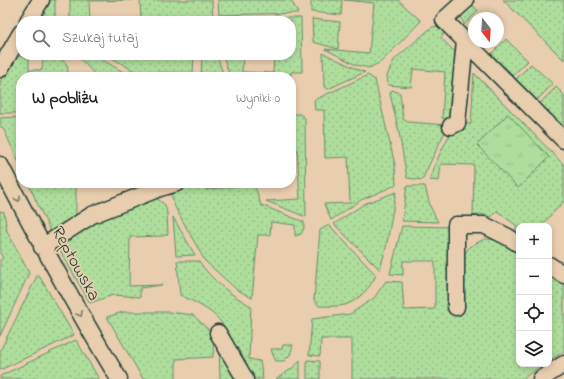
<!DOCTYPE html>
<html lang="pl">
<meta charset="utf-8">
<style>
:root{--surface:#fff;--page:#f2f2f2;--text:#202124;--muted:#757577;--line:#e0e0e0}
body{margin:0;font-family:"Indie Flower",sans-serif;background:var(--page);color:var(--text)}
.controls{position:absolute;right:12px;bottom:12px;display:grid;overflow:hidden;border-radius:8px;box-shadow:0 2px 6px #0003}
.controls button{width:36px;height:36px;display:grid;place-items:center;padding:0;border:0;border-bottom:1px solid var(--line);background:var(--surface);color:var(--text);font:20px sans-serif}
.compass{position:absolute;left:468px;top:12px;width:36px;height:36px;border-radius:50%;background:var(--surface);box-shadow:0 2px 6px #0003;rotate:163deg}
.list{margin:0;padding:0;list-style:none}
h2{display:flex;justify-content:space-between;align-items:center;height:52px;margin:0;padding:0 16px;font-size:17px}
h2 small{font-size:13px;font-weight:400;color:var(--muted)}
.icon{flex:none;width:22px;height:22px;fill:none;stroke:currentColor;stroke-width:2;stroke-linecap:round;stroke-linejoin:round}
.map{position:relative;flex:none;width:564px;height:379px;overflow:hidden}
.search{position:absolute;background:var(--surface);box-shadow:0 2px 6px #0003;left:16px;top:16px;width:280px;height:44px;display:flex;align-items:center;gap:10px;box-sizing:border-box;padding:0 14px;border-radius:16px;color:var(--muted);font-size:15px}
.panel{position:absolute;background:var(--surface);box-shadow:0 2px 6px #0003;left:16px;top:72px;width:280px;height:116px;border-radius:16px}
.map>svg:first-child{display:block}
.grass{fill:url(#grass-dots);stroke:#668d68}
.park{fill:url(#park-tufts);stroke:#668d68}
.lines{fill:none;stroke-linecap:round;stroke-linejoin:round}
.minor-casing{stroke:#1f3d34;stroke-width:19}
.minor{stroke:#e8cdaf;stroke-width:16}
.oneway{stroke:#797e6b}
.labels{text-anchor:middle;dominant-baseline:central;stroke-width:3.5;stroke-linejoin:round;paint-order:stroke}
.street-label{font-size:18px;fill:#1f3d34;stroke:#e8cdaf}
</style>
<div class="map">
<svg width="564" height="379" viewBox="0 0 564 379">
<defs>
<pattern id="grass-dots" width="8" height="8" patternUnits="userSpaceOnUse"><rect width="8" height="8" fill="#aedd9c"/><path d="M2 2h.1M6 6h.1" fill="none" stroke="#95bf87" stroke-width="1.8" stroke-linecap="round"/></pattern>
<pattern id="park-tufts" width="24" height="20" patternUnits="userSpaceOnUse"><rect width="24" height="20" fill="#aedd9c"/><path d="M3 7l-1-3M5 7V3M7 7l1-3M15 17l-1-3M17 17v-4M19 17l1-3" fill="none" stroke="#95bf87"/></pattern>
</defs>
<rect width="100%" height="100%" fill="#e8cdaf"/>
<filter id="ink" filterUnits="userSpaceOnUse"><feTurbulence type="fractalNoise" baseFrequency=".025" numOctaves="2"/><feDisplacementMap in="SourceGraphic" scale="8" xChannelSelector="R" yChannelSelector="G"/><feConvolveMatrix kernelMatrix="1 2 1 2 8 2 1 2 1" color-interpolation-filters="sRGB"/></filter>
<g filter="url(#ink)">
<path class="grass" d="M50,0h5v21h-16z
M70,0h63l-44,1 1,20h-20z
M140,0h72l1,21h-72z
M218,0h73l7,13 -79,2z
M311,0h31l-1,15 -30,-3z
M344,0h54l23,21 -40,41 -12,6 -13,-3 -31,-16 44,4 5,-50z
M503,0h61v60z
M471,3l7,8 -14,14 -3,-9 3,-7z
M243,18h58l1,54h-11v19v-14h-61l-7,-22h20l-1,17 31,1 1,-18h17v-34h-48z
M312,19l28,3 -2,27 -25,-7z
M440,26l6,4 -5,8 15,15 -4,66 -10,-1 3,-46 -32,-3 -2,18 -23,-2 -1,-9 7,-16 38,-33z
M506,39l22,22 -15,14 -22,-21z
M323,53l38,18 4,1 -37,17 -4,-2z
M77,55h17l36,21v1h-33z
M107,55h87l-1,18 -57,-1z
M202,55h15l7,22h-23z
M18,56l11,1v13h13l1,-13c12,7 26,-7 25,20h-47v36h-21v-31l13,-21z
M531,64l22,20 -16,16 -21,-21z
M474,73l90,92v36l-23,25h-22v12l-6,-4 4,-8 -20,-15 -6,6 -10,-3 -8,2 1,-51 -33,-1 -2,17 -9,-1c6,-20 15,-39 27,-57l14,1z
M368,75l7,5 20,85 1,20 -35,15 -30,20 -7,-16 26,-1 -2,-46 -23,1 -1,-48h-9l-1,-10z
M556,87l8,8v28l-2,2 -22,-22z
M392,90l8,3 3,26 5,3 40,3 -26,55 -15,-2 -8,-46 -9,-38z
M292,114h8l5,4 1,99 -40,-16 34,-2 -3,-50h-6v-24h2z
M21,117v50l-17,-37 -4,-4v-8z
M28,183h48v32l-25,18z
M196,183h9l1,7 32,-4v-3h16l7,22 43,17v6l-3,6 -6,2v-11l-24,-3 -1,13h-12l-6,63 -16,-9 -31,-28 -30,-54 -5,-16z
M407,186h18l5,20 8,16 -36,-1z
M396,192l-9,51 -7,27 -46,-46 30,-20z
M154,196l11,9 2,8 1,21 -5,2 -33,1 -1,49 33,-1 -22,3v9l-27,-2 -23,8 -34,-59 45,-29z
M0,211l4,1 3,19 22,42 -29,63v-76l3,-2 -3,-5z
M173,217l22,38 -19,1z
M329,225l47,50c-5,12 -18,26 -31,30 -8,2 -18,1 -26,1l-5,-6 6,-70z
M402,226l50,1 11,30 6,-10 15,-8 22,1 13,10v114h25l-22,15h-170v-40h-31l-1,17 -11,-1 3,-36 38,-5 24,-16 12,-17 16,1 2,28 31,-1v-48h-32v14l-13,-1z
M177,261h22c12,19 32,34 52,45l-2,53 11,2 3,18h-11c-12,-20 -21,-51 -40,-66 -9,-7 -21,-13 -32,-18z
M549,271l15,11v69l-15,10z
M38,274l36,61 -74,35v-19z
M123,312h46l24,3 21,20 -1,22 -37,2v20h-33l-36,-62z
M76,340l23,39h-99v-3z
M219,342l21,37h-20z
M283,345h10l-3,10 -6,6h-8l-3,-6 -2,-6h11z
M300,360v19h-24l17,-11z
M307,360l13,1v18h-13z"/>
<path class="park" d="M508,114l41,43 -31,31 -41,-43z"/>
<g class="lines">
<g class="minor-casing">
<path id="minor" d="M465,1l-21,19 120,120
M28,21l13,-21
M0,69l21,-36
M451,126l6,-3 8,-82
M0,165c38,73 76,144 119,214
M42,247l50,-32 68,-27 17,-5
M549,265l15,10
M456,307v-82h28l24,12 11,7
M218,333l27,46
M541,379l23,-15"/>
</g>
<use href="#minor" class="minor"/>
</g>
<defs><path id="oneway-chevron" d="M-2-3.5L2.5 0L-2 3.5" fill="none" stroke-width="1.6" stroke-linecap="round" stroke-linejoin="round"/></defs>
<g class="oneway">
<use href="#oneway-chevron" transform="translate(18 199) rotate(63)"/>
<use href="#oneway-chevron" transform="translate(80 314) rotate(61)"/>
</g>
</g>
<g class="labels">
<g class="street-label">
<text transform="translate(75 264) rotate(61)">Reptowska</text>
</g>
</g>
</svg>
<div class="controls">
<button>+</button>
<button>−</button>
<button><svg class="icon" aria-label="locate" viewBox="0 0 24 24"><circle cx="12" cy="12" r="6"/><path d="M12 2v4M12 18v4M2 12h4M18 12h4"/></svg></button>
<button><svg class="icon" aria-label="layers" viewBox="0 0 24 24"><path d="M12 4l9 5-9 5-9-5zM3 14l9 5 9-5"/></svg></button>
</div>
<svg class="compass" viewBox="-18 -18 36 36"><path d="M0-13l5 13h-10z" fill="#e53935"/><path d="M0 13l5-13h-10z" fill="#757577"/></svg>
<div class="search"><svg class="icon" aria-label="search" viewBox="0 0 24 24"><circle cx="10" cy="10" r="6"/><path d="M15 15l6 6"/></svg>Szukaj tutaj</div>
<section class="panel">
<h2>W pobliżu<small>Wyniki: 0</small></h2>
<ul class="list">
</ul>
</section>
</div>
